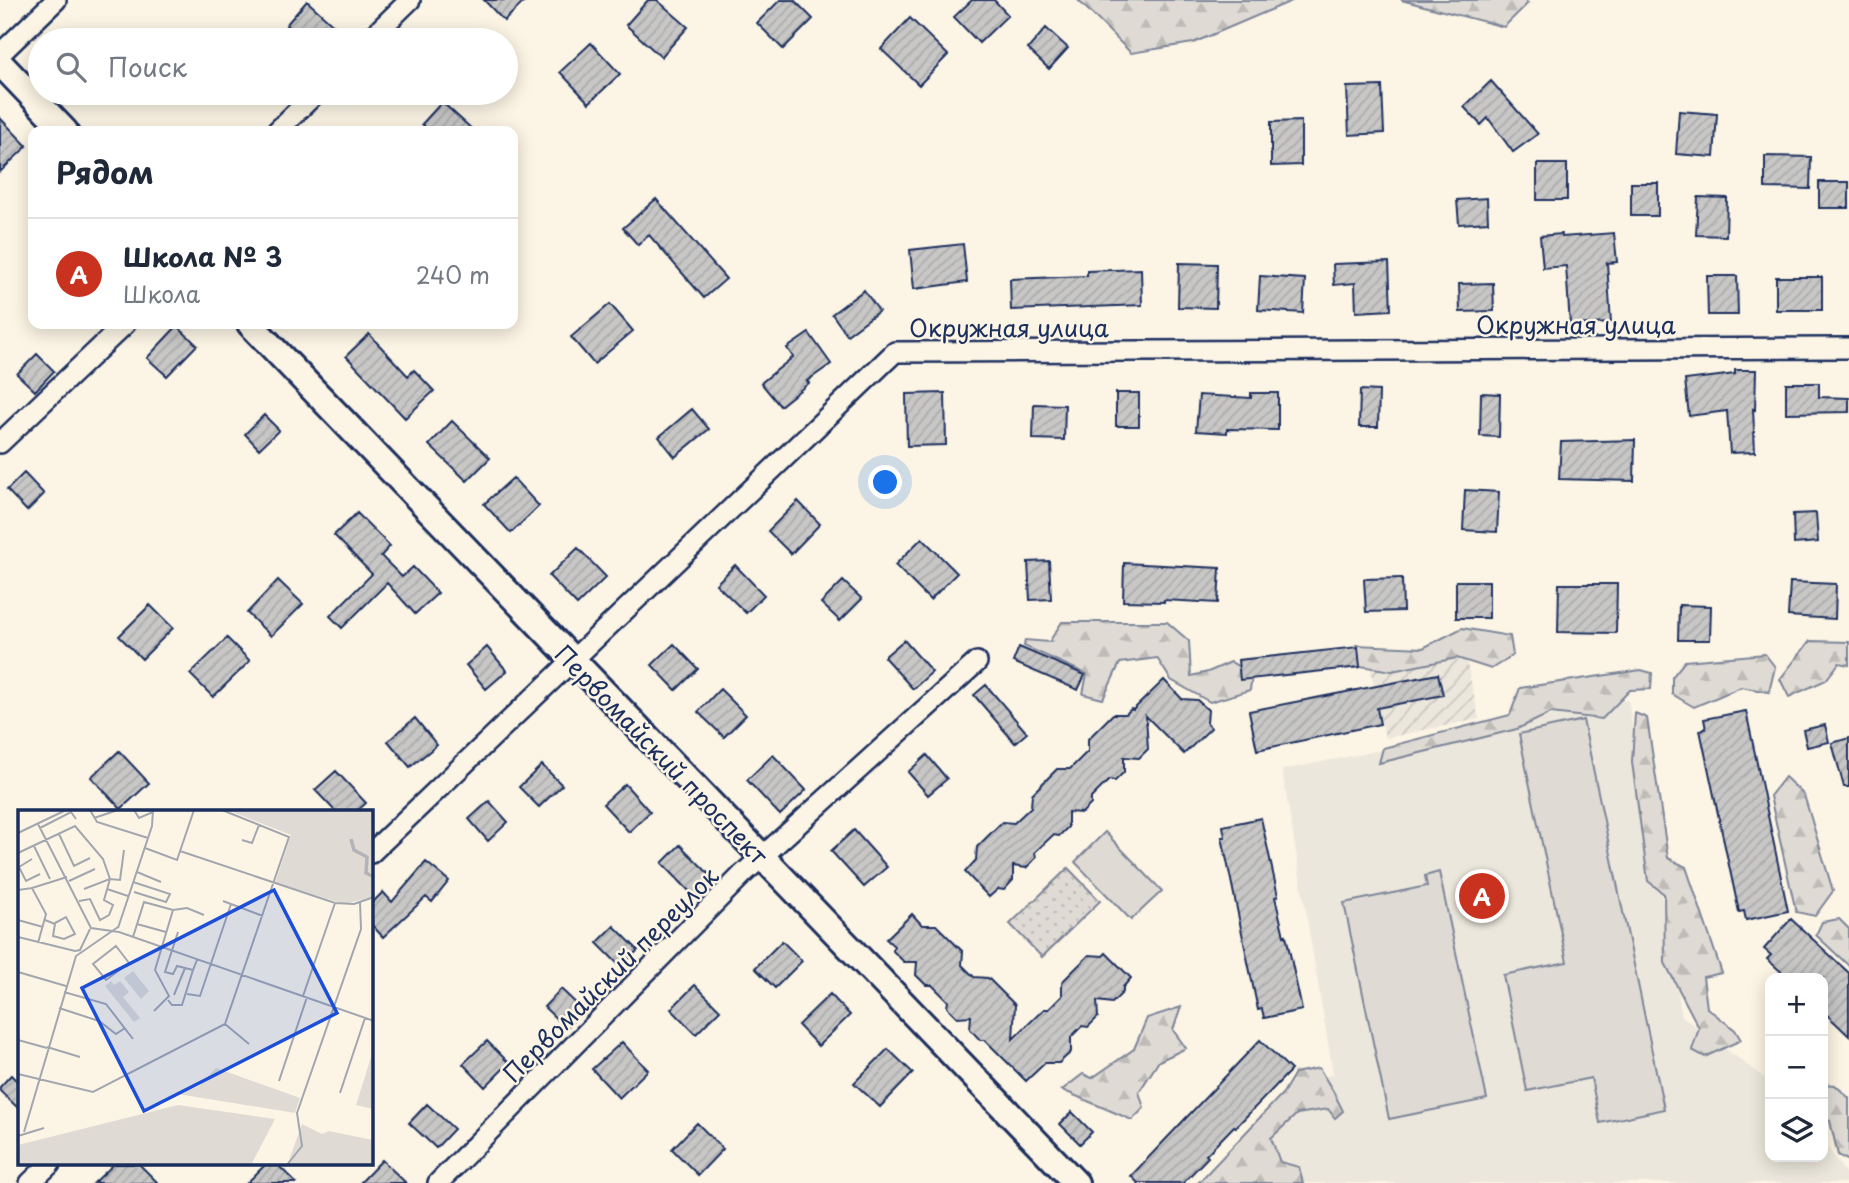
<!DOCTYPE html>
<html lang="ru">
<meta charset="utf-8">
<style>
:root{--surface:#fff;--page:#f2f2f3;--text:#1f2937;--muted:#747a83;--line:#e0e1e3;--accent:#c8321e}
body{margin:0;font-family:"Playpen Sans",sans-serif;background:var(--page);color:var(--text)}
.controls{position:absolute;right:21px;bottom:21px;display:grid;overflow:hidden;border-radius:14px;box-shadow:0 4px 18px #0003}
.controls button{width:63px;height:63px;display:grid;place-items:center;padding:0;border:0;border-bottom:2px solid var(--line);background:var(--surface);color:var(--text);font:35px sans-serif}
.you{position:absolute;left:886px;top:483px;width:24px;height:24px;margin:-18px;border:5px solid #fff;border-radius:50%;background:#1a73e8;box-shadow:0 0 0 10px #1a73e833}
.badge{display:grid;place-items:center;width:46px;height:46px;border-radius:50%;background:var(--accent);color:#fff;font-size:23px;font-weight:700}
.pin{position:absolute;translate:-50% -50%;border:4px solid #fff;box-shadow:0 2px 7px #0006}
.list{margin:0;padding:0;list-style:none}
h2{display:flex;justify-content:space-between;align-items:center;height:91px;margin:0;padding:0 28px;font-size:30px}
h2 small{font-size:23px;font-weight:400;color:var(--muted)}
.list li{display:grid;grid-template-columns:46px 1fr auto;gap:21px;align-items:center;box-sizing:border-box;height:112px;padding:0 28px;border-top:2px solid var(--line)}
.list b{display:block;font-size:26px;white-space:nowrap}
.list p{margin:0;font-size:23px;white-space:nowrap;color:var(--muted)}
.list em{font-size:23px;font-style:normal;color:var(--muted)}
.icon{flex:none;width:38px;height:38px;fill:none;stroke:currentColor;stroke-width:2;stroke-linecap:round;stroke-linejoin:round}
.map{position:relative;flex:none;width:1849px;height:1183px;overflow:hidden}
.search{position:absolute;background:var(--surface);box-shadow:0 4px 18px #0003;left:28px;top:28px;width:490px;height:77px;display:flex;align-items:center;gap:18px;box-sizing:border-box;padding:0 24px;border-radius:38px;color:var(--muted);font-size:26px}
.panel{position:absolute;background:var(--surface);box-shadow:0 4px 18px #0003;left:28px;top:126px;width:490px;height:203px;border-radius:14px}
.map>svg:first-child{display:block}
.built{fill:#ece7dc}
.industrial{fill:url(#industrial-furrows)}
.forest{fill:url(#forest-firs);stroke:#7d8599;stroke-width:2}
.park{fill:url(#park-dots);stroke:#7d8599;stroke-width:2}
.pitch{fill:#dfdbd4;stroke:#7d8599;stroke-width:2}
.building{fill:url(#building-hatch);stroke:#1b2f5e;stroke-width:2}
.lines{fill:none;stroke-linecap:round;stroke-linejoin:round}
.minor-casing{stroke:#1b2f5e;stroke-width:24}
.tertiary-casing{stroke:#1b2f5e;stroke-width:30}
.minor{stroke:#fcf5e5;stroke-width:19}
.tertiary{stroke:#fcf5e5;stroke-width:24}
.labels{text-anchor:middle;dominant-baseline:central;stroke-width:5;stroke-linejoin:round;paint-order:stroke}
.street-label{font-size:24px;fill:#1b2f5e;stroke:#fcf5e5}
.inset-river{fill:none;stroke:#b2b4b8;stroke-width:3.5}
.inset-road{fill:none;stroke:#a2a6af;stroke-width:2}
.view{fill:#1d4ed8;fill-opacity:0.15;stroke:#1d4ed8;stroke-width:3.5}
.inset-edge{fill:none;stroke:#1b2f5e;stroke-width:3.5}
</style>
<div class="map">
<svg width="1849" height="1183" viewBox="0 0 1849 1183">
<defs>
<pattern id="industrial-furrows" width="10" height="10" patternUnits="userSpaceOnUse" patternTransform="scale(1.75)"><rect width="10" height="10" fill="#ece7dc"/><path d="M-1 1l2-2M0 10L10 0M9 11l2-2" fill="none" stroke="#cac6bf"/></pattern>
<pattern id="forest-firs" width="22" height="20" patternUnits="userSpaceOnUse" patternTransform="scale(1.75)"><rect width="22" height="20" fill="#dfdbd4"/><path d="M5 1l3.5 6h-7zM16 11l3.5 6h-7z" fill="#bfbcb8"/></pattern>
<pattern id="park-dots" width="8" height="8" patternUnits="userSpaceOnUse" patternTransform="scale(1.75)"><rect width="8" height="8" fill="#dfdbd4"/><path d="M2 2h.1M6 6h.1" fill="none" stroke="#bfbcb8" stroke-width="1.8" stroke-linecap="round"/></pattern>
<pattern id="building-hatch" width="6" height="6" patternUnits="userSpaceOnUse" patternTransform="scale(1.75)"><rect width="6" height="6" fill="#c8c7c6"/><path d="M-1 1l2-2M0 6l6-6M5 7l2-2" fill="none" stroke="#ababac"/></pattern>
</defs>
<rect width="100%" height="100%" fill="#fcf5e5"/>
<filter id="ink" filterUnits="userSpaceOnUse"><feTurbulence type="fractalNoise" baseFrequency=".0143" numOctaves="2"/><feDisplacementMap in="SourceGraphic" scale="14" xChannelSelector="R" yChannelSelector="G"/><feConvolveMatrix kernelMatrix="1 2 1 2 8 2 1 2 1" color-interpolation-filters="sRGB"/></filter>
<g filter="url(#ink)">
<path class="built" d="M1628,700l54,316 88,66v75h53v-16l26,37v5h-652l77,-80 59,-30 -51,-303z"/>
<path class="industrial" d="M1466,659l13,60 -94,19 -15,-72z"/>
<path class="forest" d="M1078,0h216l-101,43 -62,10z
M1401,0h123l4,3 -24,24z
M1062,622h105l22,19 2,35 17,-4 23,-10 21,13 -2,15 -40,12 -39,-22 -14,-22 -37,5 -17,36 -20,-5 4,-20 -63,-28 1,-6 24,2z
M1462,628l48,8 3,19 -22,14 -34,-11 -65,13 -38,-6 2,-20 67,3z
M1810,641l39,1v23l-10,-2 -13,17 -37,17 -9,-18z
M1765,654l10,13 -6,25 -28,-5 -47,20 -22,-13v-17l13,-16z
M1641,670l11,3 -1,16 -21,1 -28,29 -51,-6 -34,16 -138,34 4,-15 127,-33 10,-27z
M1635,713l12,5 21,140 18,9 36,106 -19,4 4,31 28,22 6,10 -36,17 -13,-7 7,-22 -34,-65 -1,-69 -16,-13 -16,-119z
M1785,777l19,18 29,96 -18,25 -19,-4 -26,-116z
M1839,919l10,10v37l-33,-31 6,-13z
M1181,1007l-8,23 13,18 -27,13 -20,31 5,16 -12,12 -70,-30 21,-16 9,4 42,-29 13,-31z
M1319,1068l14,23 10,20 -8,7 -7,-9 -31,5 -26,24 9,24 19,5 4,16h-105l85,-90 12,-20z
M1823,1084l12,1 14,13v63l-11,-6 -8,-34 -7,-3z"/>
<path class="park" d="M1068,868l32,33 -58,56 -32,-33z"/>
<path class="pitch" d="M1583,720l81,389 -64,14 -9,-45 -64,13 -24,-116 64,-13 -48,-228z
M1105,832l57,59 -31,29 -56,-58z
M1439,872l48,227 -98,20 -45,-216 83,-17 -2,-10z"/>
<path class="building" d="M484,0h42l-22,21z
M648,0h9l31,27 -27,30 -35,-32z
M780,0h14l19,19 -30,30 -26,-26z
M972,0h22l14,15 -29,28 -25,-26z
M307,1l32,29 -9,10h-26l-18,-15z
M910,18l38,37 -29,30 -38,-36z
M1046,28l22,20 -19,21 -21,-20z
M591,43l29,31 -31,29 -29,-31z
M1491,81l47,53 -25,18 -25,-34 -7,7 -17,-18z
M1382,86l2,47 -35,2 -2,-48z
M442,102l32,29h-45l-7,-7z
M1679,111l38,3 -3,43 -38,-3z
M0,118l27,28 -27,26z
M1301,121v44l-30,1v-44z
M1765,156l46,1 -1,32 -45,-1z
M1537,164h30v36h-30z
M1819,182h30v26h-30z
M1631,183h27v33h-27z
M1698,197l29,1 -1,38 -30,-1z
M1487,198l1,24 -29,2 -2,-24z
M656,199l70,80 -22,19 -55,-63 -11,10 -15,-17z
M1614,233l3,29 -10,1 4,60 -41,2 -4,-59 -23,2 -3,-32 21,-2 1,3z
M963,244l4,38 -53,7 -4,-39z
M1389,262l2,48 -35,2 -1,-29 -21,2 -1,-21z
M1179,263l38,1 -1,44 -38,-1z
M1141,269l1,36 -131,5 -1,-31 77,-3v-5z
M1260,276l45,3 -2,34 -45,-3z
M1707,276h30l1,39h-30z
M1776,277h46v33h-46z
M1493,283l1,28 -34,1 -1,-28z
M864,290l15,21 -32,24 -15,-21z
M610,304l23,27 -39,33 -23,-27z
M177,326l20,19 -30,31 -20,-18z
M809,333l22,31 -24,17 2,2 -29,23 -19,-23 32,-26 -6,-9z
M369,334l39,42 6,-6 20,21 -29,27 -59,-62z
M37,354l17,17 -19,20 -18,-17z
M1735,370h21l-1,40 -2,-1 2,43 -25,1 -3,-42 -38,5 -4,-36 50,-6z
M1786,383h33v14l30,1v14l-63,1z
M1360,390l19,1 -1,36h-19z
M945,393l1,52 -39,1 -1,-52z
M1116,393h23v33h-23z
M1251,393h27v37l-51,-1v4l-31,-2 3,-36 52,3z
M1481,393l19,1 -1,43 -19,-1z
M1034,404l31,1 -1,35 -31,-1z
M692,409l17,20 -34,28 -16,-20z
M264,415l15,15 -20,19 -14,-15z
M452,421l38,37 -23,23 -38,-36z
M1635,440l-1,41 -75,-2 2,-37z
M24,473l20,21 -17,17 -20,-21z
M513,478l26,28 -28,27 -27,-29z
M1465,490l34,2 -2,40 -34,-2z
M798,501l22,23 -29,30 -23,-23z
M357,513l33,33 -9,10 21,21 11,-10 25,26 -23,21 -28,-31 -45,45 -12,-12 42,-42 -38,-39z
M1816,513l2,29 -24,2 -1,-30z
M922,538l35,35 -27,27 -35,-35z
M578,548l28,29 -29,28 -28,-29z
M1049,561l2,38 -21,1 -2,-38z
M1124,563l96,5 -2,35 -54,-3v2l-41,-1z
M735,565l29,30 -18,18 -30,-29z
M1402,578l1,33 -37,1 -2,-33z
M278,580l25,24 -32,32 -24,-23z
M843,581l19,18 -22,22 -19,-18z
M1456,581h33v37h-33z
M1790,582l46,2 -1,35 -47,-3z
M1559,584h58l-1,49 -58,-1z
M150,605l23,23 -31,31 -23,-23z
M1679,605l32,1 -1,34h-32z
M227,638l23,23 -37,36 -23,-23z
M904,640l28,32 -19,17 -29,-32z
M674,644l24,25 -22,21 -24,-25z
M487,647l20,24 -21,18 -20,-24z
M1019,647l66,28 -7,15 -65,-28z
M1358,647l2,20 -120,13 -2,-20z
M1438,674l5,21 -66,13 3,16 -123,26 -8,-39z
M1164,680l18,19 15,1 11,10 -1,13 4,5 -27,26 -38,-38 2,33 -9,9 -15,-1v15l-9,9 -6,-1 -18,18v6l-9,9 -14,-1v15l-9,9 -6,-1 -18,17 1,6 -10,10 -13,-2v14l-9,10 -6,-1 -9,8 -24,-25 11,-12 1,-13 25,-25 12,1 17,-16 1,-13 25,-25h13l18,-18v-12l25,-25h13l5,-5 2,1z
M986,685l41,48 -12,10 -41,-48z
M720,689l26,26 -22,22 -26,-25z
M1746,711l42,200 -42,9 -2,-9 -5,1 -39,-182 6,-1 -2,-10z
M415,718l22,27 -27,22 -22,-26z
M1825,725l4,17 -22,5 -4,-17z
M1849,738v49h-5l-12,-44z
M119,751l30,32 -28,26 -30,-32z
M773,755l33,35 -26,25 -33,-35z
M927,755l20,24 -19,16 -20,-23z
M542,765l20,20 -23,22 -20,-20z
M336,771l30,32 -10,9h-20l-21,-22z
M625,784l25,28 -21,20 -26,-28z
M489,801l19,21 -20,19 -19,-22z
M1261,818l17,78 -3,1 9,39 2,-1 16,75 -38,8 -2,-9 -4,1 -36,-173h3l-2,-11z
M854,830l33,37 -23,20 -33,-36z
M680,845l32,32 -18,19 -32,-33z
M426,862l23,19 -17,21 -6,-5 -43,40 -12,-13v-20l12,-12 9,10z
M912,914l10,11h14l27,27 -1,13 12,12 14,1 27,27 -2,34 31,-30h5l13,-13v-14l27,-27 14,1 3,-3 25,25 -8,9v5l-11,11 -15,-2 1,16 -10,10 -6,-1 -11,11v15l-12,11h-14l-19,18 -41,-41h-5l-10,-11 1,-13 -14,1 -10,-10 1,-6 -16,-16h-6l-10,-10 1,-13h-13l-11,-11 1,-5 -8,-7z
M1791,919l58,54v63l-26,-25v-33h-35l-21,-19 4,-4 -7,-6z
M614,926l24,24 -17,17 -24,-24z
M782,941l20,20 -27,27 -20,-20z
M695,985l25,25 -24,24 -25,-25z
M561,989l22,21 -17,18 -22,-21z
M830,994l20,21 -32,31 -20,-21z
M1260,1040l31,30 -55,57 -2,-1 -28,29 2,2 -25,26h-45l-7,-7z
M487,1041l22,22 -24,24 -22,-23z
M622,1042l26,28 -29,28 -27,-29z
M888,1049l25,24 -33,34 -26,-24z
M11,1075l8,8v26l-19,-18v-4z
M427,1104l27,25 -18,19 -27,-25z
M1072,1112l20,20 -12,12 -20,-20z
M697,1123l26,26 -25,26 -26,-26z
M382,1160l24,23h-46z
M114,1164h25l19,19h-64z
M266,1164h11l19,19h-49z"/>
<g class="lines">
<g class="minor-casing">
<path id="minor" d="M369,40l41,-40
M0,54l56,-54
M277,131l39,-38
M0,443l125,-119
M371,853l524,-501 954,-4
M30,1183l20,-19
M438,1183l305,-309 234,-212"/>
</g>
<g class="tertiary-casing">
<path id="tertiary" d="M0,63l65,68
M250,324l826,859"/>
</g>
<use href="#minor" class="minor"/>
<use href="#tertiary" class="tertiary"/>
</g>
</g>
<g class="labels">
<g class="street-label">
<text x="1576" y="324">Окружная улица</text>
<text x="1009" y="327">Окружная улица</text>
<text transform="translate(662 754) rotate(46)">Первомайский проспект</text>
<text transform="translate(610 974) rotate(-45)">Первомайский переулок</text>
</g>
</g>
<g transform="translate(18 810)">
<rect width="355" height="355" fill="#fcf5e5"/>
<path d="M355,241l1,58h-1l-17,-4zM198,258l84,30 -5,15 -117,-19 21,-8zM160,295l97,14 -24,46h-233v-20zM284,314l20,10 7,-3 44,9v25l-86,1z" fill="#dfdbd4"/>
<path d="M355,0v87l-29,7 -69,-21 16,-48 -61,-24z" fill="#dfdbd4"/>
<path d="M115,161l16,20 -8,8 -17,-21zM93,171l3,4 6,-4 9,11 -6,5 17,21 -6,4 -29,-36z" fill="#dfdbd4"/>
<path class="inset-river" d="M333,29l3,11 13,7 -1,16 8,4"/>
<path class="inset-road" d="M72,0l7,12 51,16M116,0l5,8 14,-6M76,8l24,-8M20,14l53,104 28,4 255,89M22,18l31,-16 5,7M0,23l48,-23M41,24l15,32 16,-8M224,30l10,3 7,-18M16,36l16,33M127,38l32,12 17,-50M162,41l155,52 19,1 20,-7M0,43l57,-27 28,33 7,20 -26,10M14,49l-13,8 7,14 14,-7M119,62l24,10M51,71l26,-12M115,72l37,12 -4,8 -32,-10M14,78l35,-11M89,79l21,7M0,80l14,-2 14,26 -8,29M61,91l11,-2 10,21 9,-5 4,-10 -9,-5 6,-21 10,1 4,-30M205,91l40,15M155,100l14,-2 17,7M0,110l25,7M27,110l10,4 -2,12 11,3 11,-5 -9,-17 -11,6M119,114l29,8M100,118l34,-102 1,-16M160,122l-13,40 8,2 4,-8 16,4 4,-10M0,127l57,14 5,-1 10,-21M115,127l11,-35 29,8 -18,60 14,26 -15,15M98,136l13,17 -23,17 -13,-16zM0,162l48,14M46,182l42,12 27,35M169,184l13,2 31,-92M156,185l11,-27M285,186l32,-93M150,190l4,5h10l11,-35M41,198l40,13 17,13 9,-6M207,214l24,20M0,230l29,8M29,237l33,10M0,264l75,18 132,-68 64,-187 -67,-27M261,271l28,-84M322,283l25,-75M6,322l52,-176 42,-29M0,326l26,-8M268,356l16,-20 -5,-33 64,-184 -1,-27"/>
<path class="view" d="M256,80l63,123 -193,98 -62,-123z"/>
<rect width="355" height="355" class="inset-edge"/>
</g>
</svg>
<div class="controls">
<button>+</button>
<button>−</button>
<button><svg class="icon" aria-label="layers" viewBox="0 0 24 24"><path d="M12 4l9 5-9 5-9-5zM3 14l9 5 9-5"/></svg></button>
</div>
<div class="you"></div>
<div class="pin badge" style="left:1482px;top:896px">A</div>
<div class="search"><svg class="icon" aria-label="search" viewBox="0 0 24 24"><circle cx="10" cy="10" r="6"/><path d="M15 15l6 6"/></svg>Поиск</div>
<section class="panel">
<h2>Рядом<small></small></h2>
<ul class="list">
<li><span class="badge">A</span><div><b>Школа № 3</b><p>Школа</p></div><em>240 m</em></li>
</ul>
</section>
</div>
